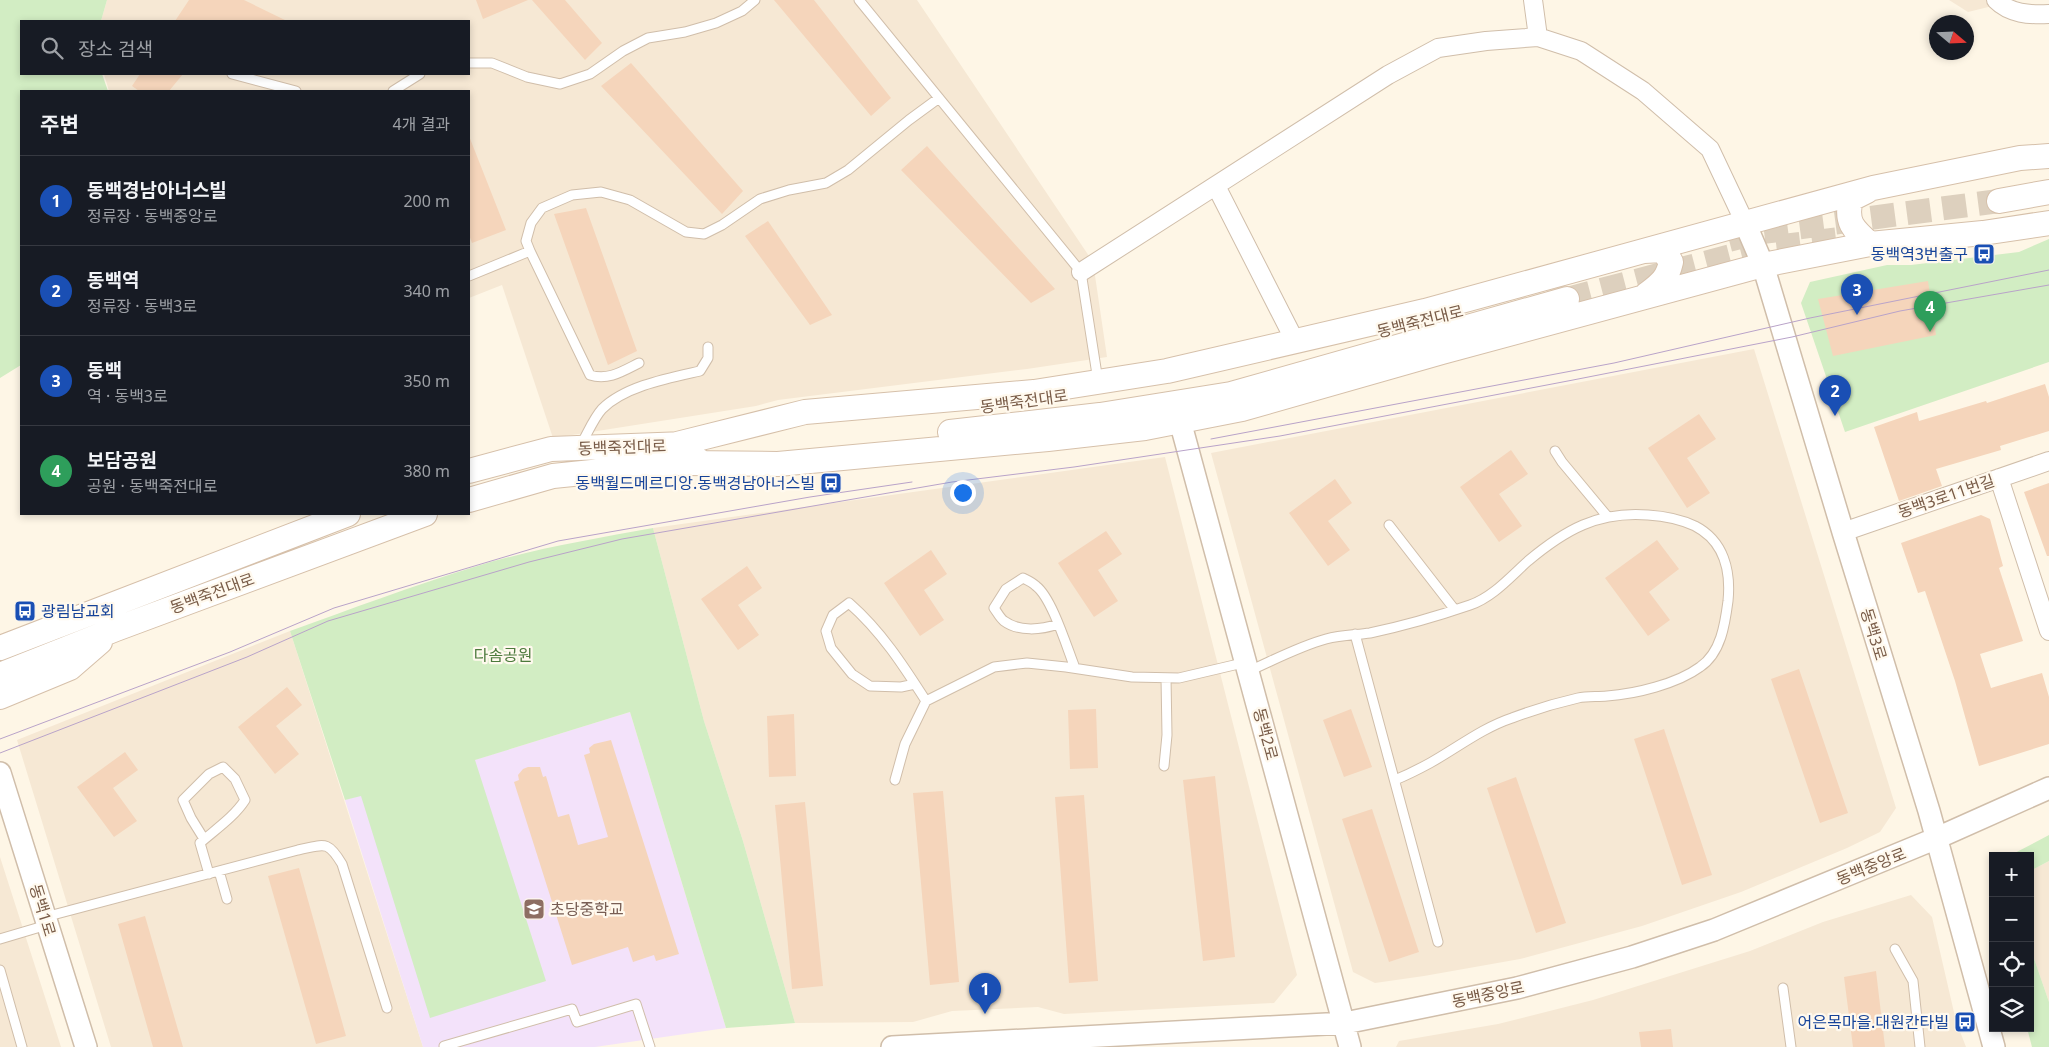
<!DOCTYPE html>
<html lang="ko">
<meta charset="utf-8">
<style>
:root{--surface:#171b24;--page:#20242c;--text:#f1f3f6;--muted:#9ea1a6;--line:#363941;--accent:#ef7343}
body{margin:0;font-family:"Noto Sans","Noto Sans KR",sans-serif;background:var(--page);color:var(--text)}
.controls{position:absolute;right:15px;bottom:15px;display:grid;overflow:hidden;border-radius:0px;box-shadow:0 2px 8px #0003}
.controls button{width:45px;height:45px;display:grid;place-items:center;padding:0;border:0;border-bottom:1px solid var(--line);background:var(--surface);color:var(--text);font:25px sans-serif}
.compass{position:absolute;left:1929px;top:15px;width:45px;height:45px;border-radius:50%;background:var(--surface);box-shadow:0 2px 8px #0003;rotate:109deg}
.you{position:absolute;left:962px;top:492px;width:18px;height:18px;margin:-12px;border:4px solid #fff;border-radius:50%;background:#1a73e8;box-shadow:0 0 0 8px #1a73e833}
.badge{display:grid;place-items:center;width:32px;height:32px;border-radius:50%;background:var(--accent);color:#fff;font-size:16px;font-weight:700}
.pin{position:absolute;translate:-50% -41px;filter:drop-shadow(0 1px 2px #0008)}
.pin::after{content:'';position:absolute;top:26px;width:18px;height:15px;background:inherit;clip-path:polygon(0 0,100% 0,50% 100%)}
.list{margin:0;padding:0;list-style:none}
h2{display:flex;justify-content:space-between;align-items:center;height:65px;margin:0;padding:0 20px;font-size:21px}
h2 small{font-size:16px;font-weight:400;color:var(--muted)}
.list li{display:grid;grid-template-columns:32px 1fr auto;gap:15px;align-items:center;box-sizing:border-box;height:90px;padding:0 20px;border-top:1px solid var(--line)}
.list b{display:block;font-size:19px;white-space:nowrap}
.list p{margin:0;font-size:16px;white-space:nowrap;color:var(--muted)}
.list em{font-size:16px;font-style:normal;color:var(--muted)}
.icon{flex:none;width:28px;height:28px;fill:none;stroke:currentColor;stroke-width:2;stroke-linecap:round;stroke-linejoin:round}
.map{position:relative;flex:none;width:2049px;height:1047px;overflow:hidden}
.search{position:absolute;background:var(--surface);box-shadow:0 2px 8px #0003;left:20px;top:20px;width:450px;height:55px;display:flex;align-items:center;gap:12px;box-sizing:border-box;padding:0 18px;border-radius:0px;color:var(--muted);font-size:19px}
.panel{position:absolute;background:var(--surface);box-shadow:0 2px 8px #0003;left:20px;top:90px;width:450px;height:425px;border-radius:0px}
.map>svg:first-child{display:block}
.residential{fill:#f6e8d4}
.education{fill:#f3e2fa}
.green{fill:#d2edc3}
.building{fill:#f5d5bb}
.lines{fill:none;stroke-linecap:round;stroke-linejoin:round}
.secondary-tunnel{stroke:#ddd0be;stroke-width:24;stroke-dasharray:24 12;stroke-linecap:butt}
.service-casing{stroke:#d0beaa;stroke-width:11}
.minor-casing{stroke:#d0beaa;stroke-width:20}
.tertiary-casing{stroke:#d0beaa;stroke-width:24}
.secondary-casing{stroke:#d6c0aa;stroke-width:26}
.service{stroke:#fff;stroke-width:9}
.minor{stroke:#fff;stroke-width:18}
.tertiary{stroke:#fff;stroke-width:21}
.secondary{stroke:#fff;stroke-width:24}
.tram{stroke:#b9a3c9;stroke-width:1}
.labels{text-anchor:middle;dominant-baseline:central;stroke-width:4.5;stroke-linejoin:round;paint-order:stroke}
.transit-label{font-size:16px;fill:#164399;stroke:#fff9ee;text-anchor:end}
.street-label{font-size:16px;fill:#795c48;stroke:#fff9ee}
.park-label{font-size:16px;fill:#4c7a3c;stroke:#fff9ee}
.education-label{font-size:16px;fill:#785e54;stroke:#fff9ee;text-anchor:start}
</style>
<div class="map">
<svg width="2049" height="1047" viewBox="0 0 2049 1047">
<rect width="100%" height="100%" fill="#fef6e6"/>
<path class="residential" d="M107,0h810l176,262 14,95 -80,12 -249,31 -22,6 -203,32 -51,-153 -33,13v-207h-360l-5,-17h365v-53h-368z
M1949,0h68l-49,12z
M1754,349l142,459 -16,24 -33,16 -106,44 -99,34 -122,33 -96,17 -49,7 -22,-11 -142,-519z
M1165,457l132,518 -23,28 -210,11 -26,-7 -86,4 -39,11 -118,1 -52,-182 -39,-120 -51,-193z
M290,631l133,416h-312l-94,-307z
M0,857l61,190h-61z
M2049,861v141l-19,-55v-76z
M1911,895l21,22 24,104 10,26h-570l3,-6 99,-17 95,-24 157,-49 73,-29z"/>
<path class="education" d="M630,712l96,316 -131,19h-172l-78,-247z"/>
<path class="green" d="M0,0h107l-6,21h-80v53h81l6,17h-87v274l-21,13z
M2049,239v123l-204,70 -44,-129 9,-21 77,-17h24l108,-13z
M653,528l51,193 39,120 52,182 -69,5 -96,-316 -155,48 71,221 -116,37 -69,-222 -16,4 -55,-169c61,-22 122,-45 184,-64 58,-18 119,-28 179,-39z
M2049,835v26l-19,10v-15h-21z
M2030,947l19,55v45h-17l-5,-19h3z"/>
<path class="building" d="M189,0h55l43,21h-112z
M476,0h52l-45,19z
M532,0h33l37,43 -17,17z
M774,0h40l77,98 -20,18z
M631,63l112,128 -21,23 -121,-128z
M140,74h43l-14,17h-30l-7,-5z
M469,136l37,94 -34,13 -3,-8z
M927,146l128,143 -24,14 -130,-133z
M586,208l51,143 -29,14 -54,-151z
M768,221l64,94 -22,10 -65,-89z
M1928,281l8,54 -103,21 -15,-57z
M2045,384l4,13v34l-49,15 1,4 -65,19 6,17 -43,15 -25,-74 43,-15 2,9 67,-20 1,2z
M1699,414l17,25 -29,19 23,35 -23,15 -39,-60z
M1511,450l17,24 -29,20 23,32 -23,16 -39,-55z
M1335,479l17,24 -24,18 22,29 -22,16 -39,-53z
M2049,483v73h-2l-23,-64z
M1981,515l9,4 13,47 -4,2 24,73 -43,13 11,34 51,-15 7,24v47l-70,22 -24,-85 -30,-90 -7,2 -17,-50z
M1106,531l16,23 -24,16 20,31 -24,16 -36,-54z
M1657,540l22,29 -30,23 21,28 -22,16 -43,-58z
M931,550l16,24 -23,16 20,30 -24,16 -36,-53z
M747,566l15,22 -24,17 21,30 -21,15 -37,-51z
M1799,669l49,144 -28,10 -49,-144z
M287,687l15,18 -26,21 23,28 -24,20 -37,-47z
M1096,709l2,59 -28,1 -2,-59z
M1351,709l21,58 -28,10 -21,-57z
M794,714l2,62 -27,1 -2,-61z
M1664,729l48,146 -30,10 -48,-146z
M611,740l68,214 -23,7 -2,-6 -21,7 -5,-15 -56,18 -58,-183 5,-2 -1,-5 5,-6 5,-2h12l3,10 3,-1 12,41 11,-3 9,31 30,-8 -24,-82 6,-2 -1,-5 5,-4z
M125,752l13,18 -25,18 24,33 -23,16 -37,-50z
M1215,776l20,181 -32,4 -20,-181z
M1516,777l50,146 -30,10 -49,-145z
M943,791l16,191 -29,3 -17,-192z
M1084,795l14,186 -29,2 -14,-186z
M805,802l18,184 -31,3 -17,-184z
M1372,809l47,143 -30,10 -47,-143z
M299,868l47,168 -30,8 -48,-168z
M145,916l38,131h-30l-35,-123z
M1876,971l9,76h-32l-9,-70z
M1671,1029l2,18h-32l-2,-15z"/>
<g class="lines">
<path class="secondary-tunnel" d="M1729,240l27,-7 243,-32
M1567,299l191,-50 90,-11"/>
<g class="service-casing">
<path id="service" d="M859,0l222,272 17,109
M469,63h23l35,14 33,7 30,-10 33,-23 25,-13 37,-6 31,-9 26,-12 13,-11
M232,74l64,17
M393,91l27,-17
M530,251l60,124c18,6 33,-4 49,-12
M469,276l61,-25 -4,-10 5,-18 11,-15 30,-13 29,-3 29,8 56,32 18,2 18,-9 38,-26 29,-9 37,-7 22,-13 61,-50 30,-22
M580,446c7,-11 13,-27 22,-37 23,-23 67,-31 98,-38l8,-13v-11
M1555,451l7,11 45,54
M1389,525l66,85
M1058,624c-17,6 -39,8 -54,-3 -4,-3 -7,-9 -10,-13l12,-19 17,-11c4,2 9,4 13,8 16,12 31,62 39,82
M1355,634l83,308
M1249,671c25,-11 51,-25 77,-32 15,-4 30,-4 44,-6 33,-7 68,-17 100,-28 23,-8 40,-28 58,-44 37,-31 70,-50 120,-46 16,1 32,4 47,11 29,15 36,45 33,75 -3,23 -7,52 -28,66 -23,17 -65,27 -93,29 -10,1 -20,0 -29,2 -22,5 -45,12 -66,20 -30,10 -55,30 -82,45 -11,6 -23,12 -35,17
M915,684l-14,3 -31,-1 -18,-12 -21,-26 -5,-17 7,-16 16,-12c32,28 54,62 77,98
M1164,766l3,-31 -1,-57
M895,780l10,-36 21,-43 68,-34 33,-4 39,4 66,10 47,1 68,-16
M204,839l-13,-21 -8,-18 26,-26 14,-7 12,12 10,21c-11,17 -29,29 -45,43l9,31
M219,871l8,28
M45,917l253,-67c26,-5 29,-11 44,14l45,144
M0,939l47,-14
M1895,949l18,32 7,66
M0,970l22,77
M1783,988l8,59
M444,1046l128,-37 5,13 59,-18 14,43"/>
</g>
<g class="minor-casing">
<path id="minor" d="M1533,0l5,37
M1996,0c14,14 33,15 53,14
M1216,186l79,155
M1081,272l307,-197 50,-27 48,-7 52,-4 43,14 62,40 67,58 35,74
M1999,478l50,153
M1843,532l206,-71"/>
</g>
<g class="tertiary-casing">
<path id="tertiary" d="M1745,223l18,42 80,267 86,279 65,236
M1180,421l170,626
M0,773l86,274
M892,1047l453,-24 172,-35 115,-31 82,-27 223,-92 112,-50"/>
</g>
<g class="secondary-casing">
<path id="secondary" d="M1867,191l-16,8c-6,23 2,30 19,45
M1999,201l50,-9
M1644,251l19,-1 8,12c-4,18 -11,22 -25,33
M950,432l150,-17 131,-21 336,-95
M669,446l136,-34 229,-20 133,-21 258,-60 448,-123 147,-30 29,-2
M684,463l94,1 270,-25 97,-11 97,-19 200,-57 321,-87 107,-21 113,-11 66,-10
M469,471l82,-22 134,-5
M469,500l84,-24 147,-15
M0,648l348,-134
M0,675l116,-46 309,-115
M0,697l70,-29 30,-26"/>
</g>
<use href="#service" class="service"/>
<use href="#minor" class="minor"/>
<use href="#tertiary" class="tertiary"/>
<use href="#secondary" class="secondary"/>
<path class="tram" d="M1211,439l403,-76 196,-45 239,-48
M0,739l230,-87 104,-44 224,-67 252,-44 102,-15
M0,753l247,-96 81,-36 201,-59 93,-23 330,-57 122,-15 206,-31 293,-56 219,-43 108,-26 149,-26"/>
</g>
<defs>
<g id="bus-square" transform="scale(1.125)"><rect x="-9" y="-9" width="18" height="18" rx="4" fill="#1a4fb4" stroke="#fff9ee"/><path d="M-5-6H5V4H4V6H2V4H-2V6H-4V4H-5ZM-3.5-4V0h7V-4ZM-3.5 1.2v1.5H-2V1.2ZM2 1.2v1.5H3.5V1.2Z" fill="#fff"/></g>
<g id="school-square" transform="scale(1.125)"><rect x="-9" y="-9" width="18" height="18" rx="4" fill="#8d6e63" stroke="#fff9ee"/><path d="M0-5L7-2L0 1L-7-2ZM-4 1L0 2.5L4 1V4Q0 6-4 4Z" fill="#fff"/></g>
</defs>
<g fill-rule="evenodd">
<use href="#bus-square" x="1984" y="254"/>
<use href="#bus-square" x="831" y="483"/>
<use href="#bus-square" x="25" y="611"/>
<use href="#school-square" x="534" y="909"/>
<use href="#bus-square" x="1965" y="1022"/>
</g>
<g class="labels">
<g class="transit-label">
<text x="1968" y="254">동백역3번출구</text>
<text x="815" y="483">동백월드메르디앙.동백경남아너스빌</text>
<text x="41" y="611" text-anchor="start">광림남교회</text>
<text x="1949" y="1022">어은목마을.대원칸타빌</text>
</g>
<g class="street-label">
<text transform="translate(1420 321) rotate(-14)">동백죽전대로</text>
<text transform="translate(1024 401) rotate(-8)">동백죽전대로</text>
<text transform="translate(622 447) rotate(-2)">동백죽전대로</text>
<text transform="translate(1946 496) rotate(-19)">동백3로11번길</text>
<text transform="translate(212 593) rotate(-20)">동백죽전대로</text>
<text transform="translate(1874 634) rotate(73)">동백3로</text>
<text transform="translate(1266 734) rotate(75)">동백2로</text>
<text transform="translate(1871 866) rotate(-22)">동백중앙로</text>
<text transform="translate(43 910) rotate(73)">동백1로</text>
<text transform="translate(1488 994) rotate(-12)">동백중앙로</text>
</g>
<g class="park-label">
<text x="503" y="655">다솜공원</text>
</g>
<g class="education-label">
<text x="550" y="909">초당중학교</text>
</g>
</g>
</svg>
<div class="controls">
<button>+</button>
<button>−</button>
<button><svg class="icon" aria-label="locate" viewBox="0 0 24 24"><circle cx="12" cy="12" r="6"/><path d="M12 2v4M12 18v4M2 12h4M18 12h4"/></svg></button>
<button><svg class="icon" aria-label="layers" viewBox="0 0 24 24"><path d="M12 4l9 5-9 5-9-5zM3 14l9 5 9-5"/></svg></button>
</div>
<svg class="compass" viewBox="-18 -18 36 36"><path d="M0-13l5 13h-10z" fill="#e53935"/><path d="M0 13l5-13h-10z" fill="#9ea1a6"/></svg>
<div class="you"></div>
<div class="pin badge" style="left:985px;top:1014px;background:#1a4fb4">1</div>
<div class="pin badge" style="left:1835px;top:416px;background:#1a4fb4">2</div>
<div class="pin badge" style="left:1857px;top:315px;background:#1a4fb4">3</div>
<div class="pin badge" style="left:1930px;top:332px;background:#2e9e5b">4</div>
<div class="search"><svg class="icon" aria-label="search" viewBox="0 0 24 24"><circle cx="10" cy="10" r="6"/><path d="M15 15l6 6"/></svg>장소 검색</div>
<section class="panel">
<h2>주변<small>4개 결과</small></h2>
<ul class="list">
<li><span class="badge" style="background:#1a4fb4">1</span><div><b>동백경남아너스빌</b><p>정류장 · 동백중앙로</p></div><em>200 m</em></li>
<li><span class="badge" style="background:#1a4fb4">2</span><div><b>동백역</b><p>정류장 · 동백3로</p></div><em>340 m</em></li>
<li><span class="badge" style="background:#1a4fb4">3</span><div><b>동백</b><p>역 · 동백3로</p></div><em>350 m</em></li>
<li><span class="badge" style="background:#2e9e5b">4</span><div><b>보담공원</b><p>공원 · 동백죽전대로</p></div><em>380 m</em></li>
</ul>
</section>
</div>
